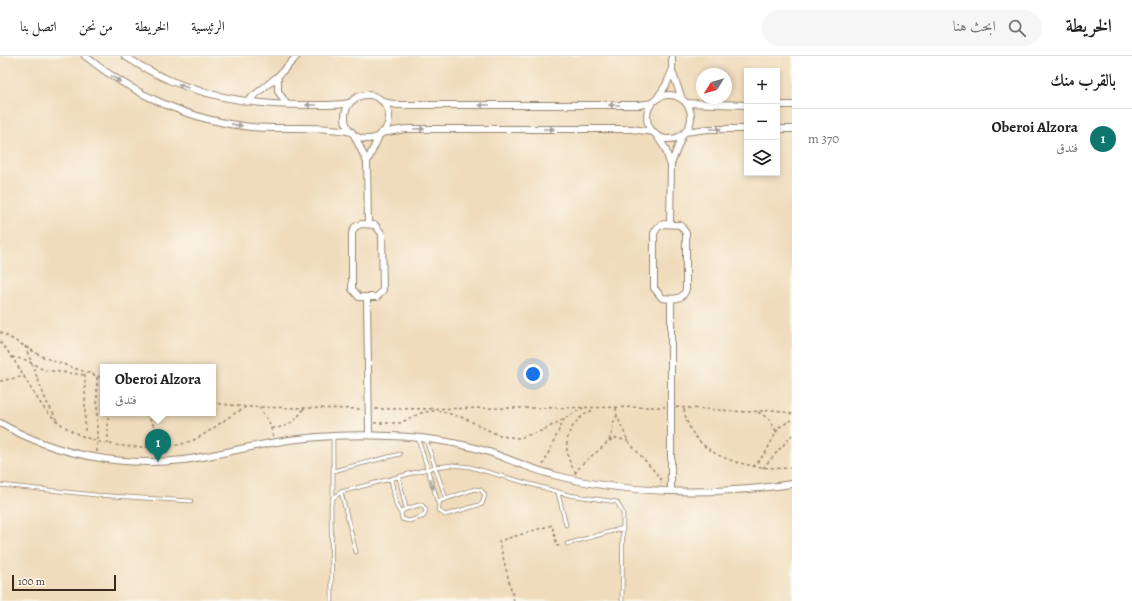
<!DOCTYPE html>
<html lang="ar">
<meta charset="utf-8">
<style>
:root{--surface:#fff;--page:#f6f6f6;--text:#202124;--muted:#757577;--line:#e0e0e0;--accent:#0f766e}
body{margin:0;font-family:Alegreya,Amiri,serif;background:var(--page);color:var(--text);direction:rtl}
.controls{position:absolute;right:12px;top:12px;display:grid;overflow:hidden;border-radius:0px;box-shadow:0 2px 6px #0003}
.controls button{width:36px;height:36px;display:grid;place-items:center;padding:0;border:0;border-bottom:1px solid var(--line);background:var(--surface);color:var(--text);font:20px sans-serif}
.compass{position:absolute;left:696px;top:12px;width:36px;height:36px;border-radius:50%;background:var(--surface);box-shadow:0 2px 6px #0003;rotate:233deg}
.scale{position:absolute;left:12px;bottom:10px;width:104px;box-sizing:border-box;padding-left:4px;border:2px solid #3b2a1e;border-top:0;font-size:11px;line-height:14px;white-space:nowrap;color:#3b2a1e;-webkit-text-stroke:3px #fbf7ec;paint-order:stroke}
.you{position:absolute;left:533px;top:318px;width:14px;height:14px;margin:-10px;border:3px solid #fff;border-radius:50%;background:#1a73e8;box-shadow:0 0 0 6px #1a73e833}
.badge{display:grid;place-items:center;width:26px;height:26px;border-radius:50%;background:var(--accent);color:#fff;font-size:13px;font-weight:700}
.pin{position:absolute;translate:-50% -33px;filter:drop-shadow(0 1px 2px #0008)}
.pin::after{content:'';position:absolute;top:21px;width:14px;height:12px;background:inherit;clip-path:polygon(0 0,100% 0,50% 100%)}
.popup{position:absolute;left:100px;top:308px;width:116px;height:52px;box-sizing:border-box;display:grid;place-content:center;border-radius:0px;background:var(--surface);filter:drop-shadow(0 1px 3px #0005);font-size:13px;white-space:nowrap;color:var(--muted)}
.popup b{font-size:15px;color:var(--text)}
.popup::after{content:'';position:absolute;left:50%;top:100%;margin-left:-8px;border:8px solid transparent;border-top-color:var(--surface)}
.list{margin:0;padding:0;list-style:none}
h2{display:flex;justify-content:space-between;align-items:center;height:52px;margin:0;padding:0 16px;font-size:17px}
h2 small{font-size:13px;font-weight:400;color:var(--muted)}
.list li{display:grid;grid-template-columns:26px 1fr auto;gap:12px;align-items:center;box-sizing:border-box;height:60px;padding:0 16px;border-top:1px solid var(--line)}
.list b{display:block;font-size:15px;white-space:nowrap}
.list p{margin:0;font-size:13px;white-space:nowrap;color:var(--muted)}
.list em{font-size:13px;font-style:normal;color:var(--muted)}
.icon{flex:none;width:22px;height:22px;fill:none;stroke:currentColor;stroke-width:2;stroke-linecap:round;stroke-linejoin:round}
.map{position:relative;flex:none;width:792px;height:545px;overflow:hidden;direction:ltr}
header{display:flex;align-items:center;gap:24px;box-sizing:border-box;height:56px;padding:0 20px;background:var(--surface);border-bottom:1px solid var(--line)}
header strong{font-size:19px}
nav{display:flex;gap:22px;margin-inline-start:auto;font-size:14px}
.search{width:280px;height:36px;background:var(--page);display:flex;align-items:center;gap:10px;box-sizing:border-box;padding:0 14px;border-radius:22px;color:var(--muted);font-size:15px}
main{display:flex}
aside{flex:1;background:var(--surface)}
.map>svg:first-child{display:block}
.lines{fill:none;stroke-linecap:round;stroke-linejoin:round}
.lane-casing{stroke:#96836d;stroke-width:4.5}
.street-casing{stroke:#96836d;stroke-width:8}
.path{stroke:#96836d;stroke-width:1.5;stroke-dasharray:3 3;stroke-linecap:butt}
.lane{stroke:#fff;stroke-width:3}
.street{stroke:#fff;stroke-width:6}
.oneway{fill:#a79f9a}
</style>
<header>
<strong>الخريطة</strong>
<div class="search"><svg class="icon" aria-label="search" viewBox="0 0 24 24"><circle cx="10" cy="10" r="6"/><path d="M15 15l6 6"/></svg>ابحث هنا</div>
<nav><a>الرئيسية</a><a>الخريطة</a><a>من نحن</a><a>اتصل بنا</a></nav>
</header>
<main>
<aside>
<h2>بالقرب منك<small></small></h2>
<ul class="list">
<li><span class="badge">1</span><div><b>Oberoi Alzora</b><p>فندق</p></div><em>370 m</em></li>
</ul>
</aside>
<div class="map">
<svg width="792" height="545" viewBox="0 0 792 545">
<rect width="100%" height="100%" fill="#fbf7ec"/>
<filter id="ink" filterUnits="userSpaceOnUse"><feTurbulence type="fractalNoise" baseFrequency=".025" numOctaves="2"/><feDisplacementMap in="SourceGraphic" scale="8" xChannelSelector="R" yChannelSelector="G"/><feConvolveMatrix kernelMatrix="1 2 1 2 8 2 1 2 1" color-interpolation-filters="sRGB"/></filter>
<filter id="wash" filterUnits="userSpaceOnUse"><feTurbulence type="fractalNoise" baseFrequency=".012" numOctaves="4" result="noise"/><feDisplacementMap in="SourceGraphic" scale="16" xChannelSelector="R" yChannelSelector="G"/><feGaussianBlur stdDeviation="0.9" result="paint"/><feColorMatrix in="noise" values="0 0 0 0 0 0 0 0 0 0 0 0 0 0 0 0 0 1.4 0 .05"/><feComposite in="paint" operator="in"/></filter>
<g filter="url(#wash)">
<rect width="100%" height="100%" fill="#f0dcbc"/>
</g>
<g filter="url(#ink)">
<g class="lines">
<g class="lane-casing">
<path id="lane" d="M333,381v61
M418,382l20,65
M426,384l20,59
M333,415l67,-17
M399,421l7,32
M391,423l5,26 5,9
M0,429l96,10 95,6
M475,433l6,1 4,5 -3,9 -37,11 -7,-5 2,-9z
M341,436l15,60
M558,437l8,32
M419,449h3l4,5 -2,6 -15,5 -7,-2 -1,-5 2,-4z
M567,488l56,-16
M332,545l-1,-97 2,-6 8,-6 94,-25 18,-2 17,2 99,28 48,7 6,11 -1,88"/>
</g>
<g class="street-casing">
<path id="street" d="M85,0c47,38 105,65 166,71 33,3 68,-2 101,5
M125,0c53,36 115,49 179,49 15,0 31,1 45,-2
M672,0v15l10,28
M278,20v15l9,14
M647 61a22 22 0 1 1 44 0a22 22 0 1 1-44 0Z
M345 61a22 22 0 1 1 44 0a22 22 0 1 1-44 0Z
M658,41l8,-12 6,-14
M246,46l32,-26 19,-20
M383,46l15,3h241l13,-2
M686,47l61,2
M777,49h15
M777,73h15
M685,76l23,-3h39
M381,77l25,-4h225l23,3
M354,79l13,27
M657,80l8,12 5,15
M361,168l14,1 7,9 1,56 -6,7h-18l-7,-8v-56l3,-6z
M368,168l-1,-62 13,-28
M664,168l16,1 6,8v56c-3,12 -14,10 -24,9l-8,-10v-55l4,-6z
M670,168l1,-60 12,-30
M367,242l2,137
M0,367c55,32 120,44 184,37 29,-4 58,-12 87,-17 39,-7 79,-9 118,-7 34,1 68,6 100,16 22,8 42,17 65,23 75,20 161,20 238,9
M671,434v-191"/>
</g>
<path class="path" d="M0,276l45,26 58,20
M0,286c18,20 28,45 44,66 26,32 68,40 108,39 13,0 26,-1 39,-6 20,-8 34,-24 54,-33
M25,290l22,57 10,16
M12,301l14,3 18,10 41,5
M0,325l25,-5
M213,347l33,4 117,2
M259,351l11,17 3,13
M676,351l71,5 29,-2 16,4
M616,352l1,8
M375,353l290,-2
M684,353c7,50 66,61 108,59
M758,356l11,7 7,12
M146,357l14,23 8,19
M374,367h26l21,-10 16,-3 27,8 36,18 19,2 25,-8 39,-22
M272,372c16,0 25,-7 32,-21
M85,375v-60
M609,385l7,-3 12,3
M108,388v-31
M97,396v-76
M543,409l21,-46
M753,411l13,-15 13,-25 13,-7
M763,412l29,-33
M576,417c-17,-24 -10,-51 17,-63
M575,418c8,-15 24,-21 34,-34 5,-8 2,-17 8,-24l11,25 33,38v5
M514,545l-15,-60 53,-16 5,21 5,-1"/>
<use href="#lane" class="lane"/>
<use href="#street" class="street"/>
</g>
<defs><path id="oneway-solid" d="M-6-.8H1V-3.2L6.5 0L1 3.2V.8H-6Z"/></defs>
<g class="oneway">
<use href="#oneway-solid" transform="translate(116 23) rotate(33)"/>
<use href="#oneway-solid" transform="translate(183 30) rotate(-160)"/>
<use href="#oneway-solid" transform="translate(311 49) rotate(-180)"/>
<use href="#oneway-solid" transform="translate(484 49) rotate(180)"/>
<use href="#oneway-solid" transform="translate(614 49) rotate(180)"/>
<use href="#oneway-solid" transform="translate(237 69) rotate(9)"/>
<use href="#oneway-solid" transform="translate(419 73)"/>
<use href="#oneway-solid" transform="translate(549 73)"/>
<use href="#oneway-solid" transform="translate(716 73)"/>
<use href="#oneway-solid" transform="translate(432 428) rotate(73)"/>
</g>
</g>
</svg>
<div class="controls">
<button>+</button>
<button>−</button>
<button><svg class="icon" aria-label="layers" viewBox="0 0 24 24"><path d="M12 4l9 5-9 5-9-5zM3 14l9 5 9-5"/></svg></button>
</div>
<svg class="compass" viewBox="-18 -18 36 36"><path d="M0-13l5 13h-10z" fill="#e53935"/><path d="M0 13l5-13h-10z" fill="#757577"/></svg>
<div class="scale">100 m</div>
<div class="you"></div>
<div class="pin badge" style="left:158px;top:406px">1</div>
<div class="popup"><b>Oberoi Alzora</b>فندق</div>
</div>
</main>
